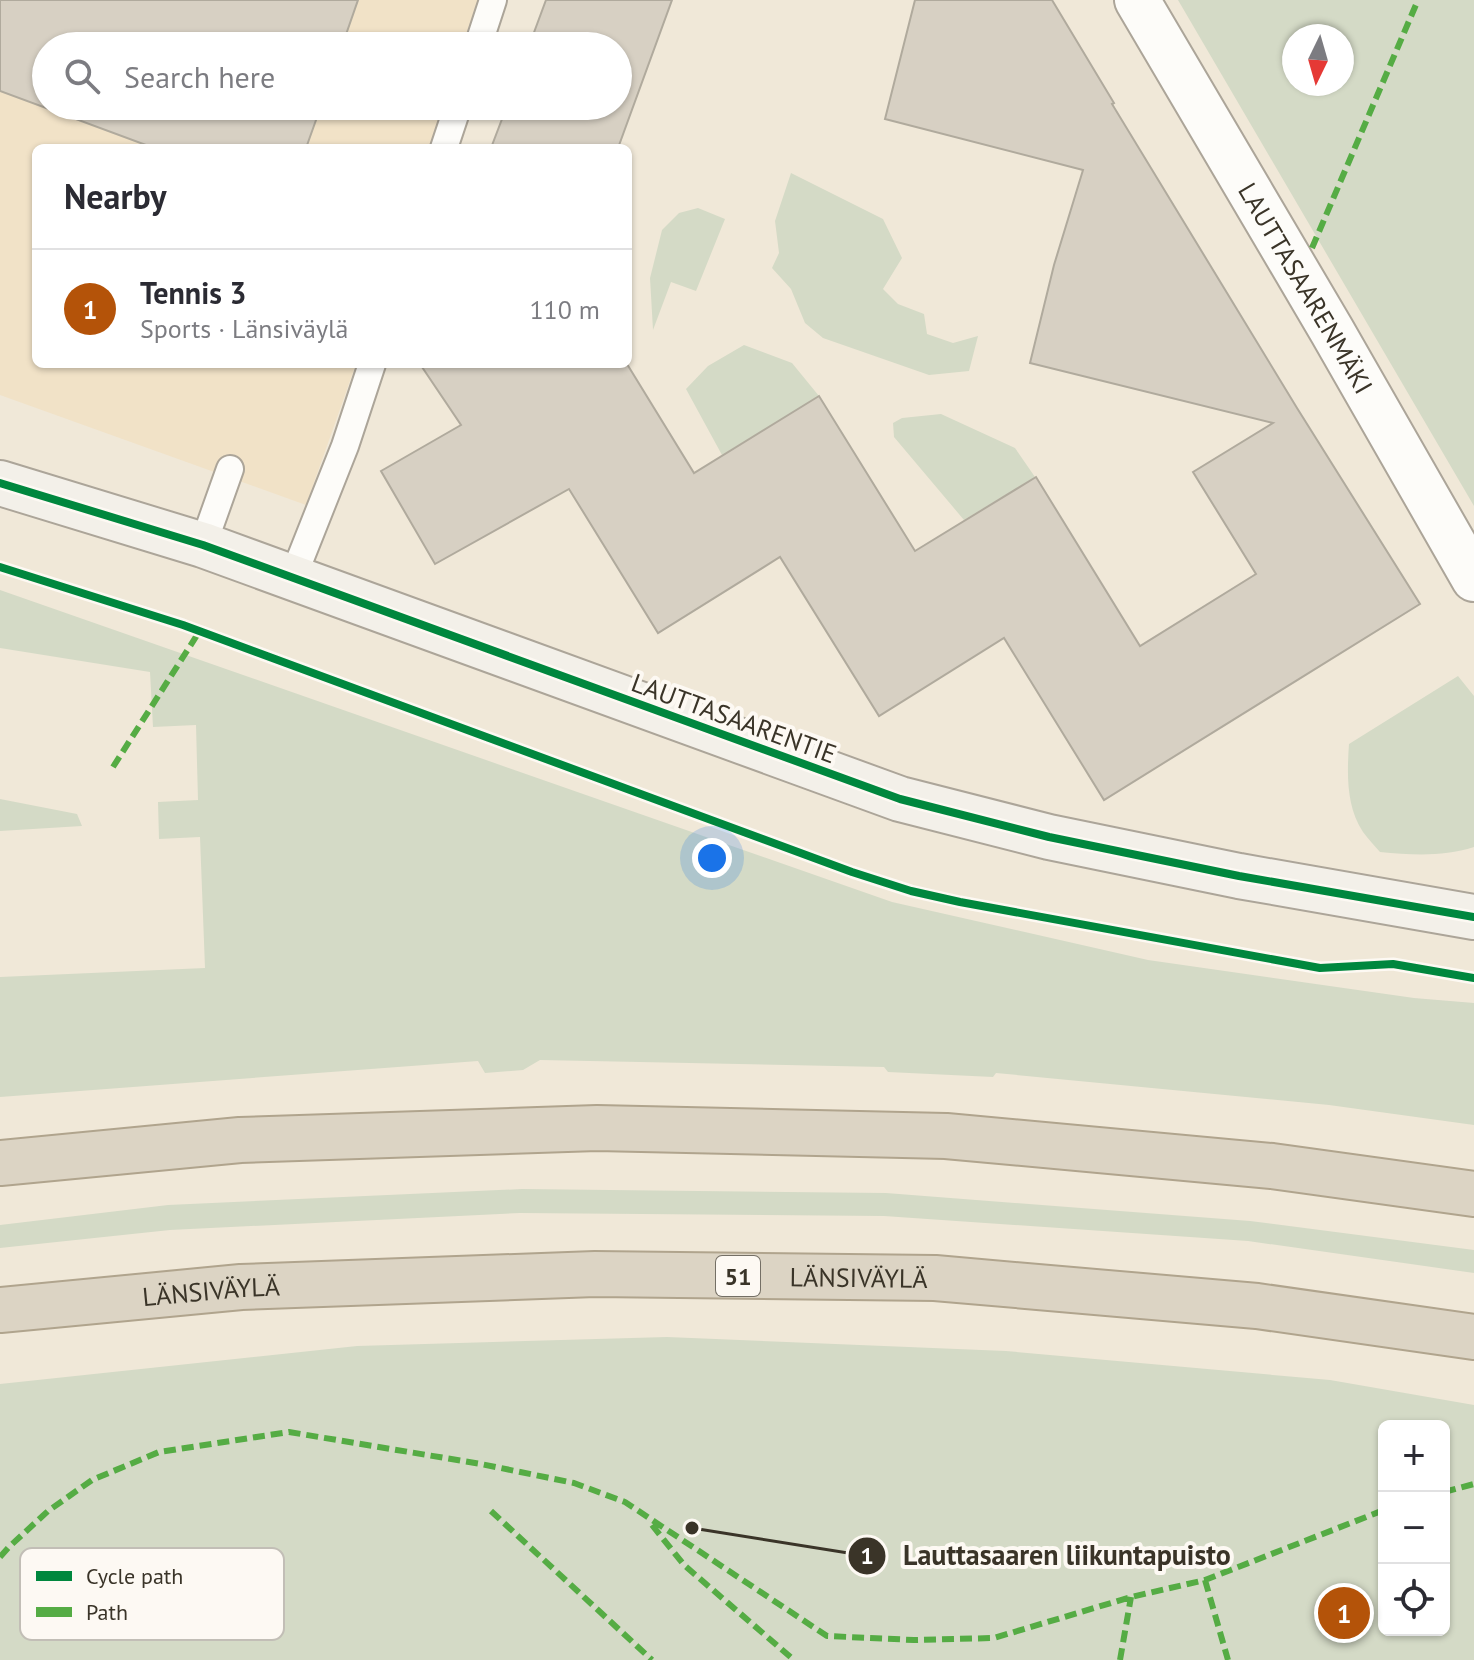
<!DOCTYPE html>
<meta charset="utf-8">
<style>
:root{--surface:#fff;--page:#f7f7f7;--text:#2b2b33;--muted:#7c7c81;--line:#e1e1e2;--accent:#b45309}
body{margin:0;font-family:"PT Sans",sans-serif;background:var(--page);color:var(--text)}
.controls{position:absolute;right:24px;bottom:24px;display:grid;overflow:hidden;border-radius:12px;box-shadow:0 2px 6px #0004}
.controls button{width:72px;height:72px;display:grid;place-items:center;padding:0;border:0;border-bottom:2px solid var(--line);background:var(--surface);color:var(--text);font:40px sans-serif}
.compass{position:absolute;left:1282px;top:24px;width:72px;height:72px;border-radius:50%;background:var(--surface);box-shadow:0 2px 6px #0004;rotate:185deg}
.you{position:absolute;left:712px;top:858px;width:28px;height:28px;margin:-20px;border:6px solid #fff;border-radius:50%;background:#1a73e8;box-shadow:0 0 0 12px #1a73e833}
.badge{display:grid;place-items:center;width:52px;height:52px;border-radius:50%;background:var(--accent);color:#fff;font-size:26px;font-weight:700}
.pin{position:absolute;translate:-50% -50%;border:4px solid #fff;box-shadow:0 2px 8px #0006}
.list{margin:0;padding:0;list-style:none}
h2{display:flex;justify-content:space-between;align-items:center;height:104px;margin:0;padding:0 32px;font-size:34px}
h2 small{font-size:26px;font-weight:400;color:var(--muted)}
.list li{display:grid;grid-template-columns:52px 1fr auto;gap:24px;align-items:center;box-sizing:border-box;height:120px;padding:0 32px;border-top:2px solid var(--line)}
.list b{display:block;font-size:30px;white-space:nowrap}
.list p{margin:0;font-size:26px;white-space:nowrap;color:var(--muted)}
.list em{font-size:26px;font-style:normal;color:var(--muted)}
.icon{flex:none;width:44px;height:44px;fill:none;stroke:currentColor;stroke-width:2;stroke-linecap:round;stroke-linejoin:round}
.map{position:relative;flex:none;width:1474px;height:1660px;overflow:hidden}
.search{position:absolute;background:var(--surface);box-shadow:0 2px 6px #0004;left:32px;top:32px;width:600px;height:88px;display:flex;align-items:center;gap:20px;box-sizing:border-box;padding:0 28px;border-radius:44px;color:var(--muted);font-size:30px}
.panel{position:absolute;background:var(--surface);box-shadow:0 2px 6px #0004;left:32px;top:144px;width:600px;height:224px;border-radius:12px}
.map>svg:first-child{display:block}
.built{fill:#f1e2c7}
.green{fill:#d4dac6;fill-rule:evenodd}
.building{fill:#d7d0c3;stroke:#b0aa9d;stroke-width:2}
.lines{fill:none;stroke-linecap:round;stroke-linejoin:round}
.service-casing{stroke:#aca599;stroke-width:30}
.minor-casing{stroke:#aca599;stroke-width:48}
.secondary-casing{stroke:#aca599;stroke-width:48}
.motorway-casing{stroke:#b0a48d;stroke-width:48}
.service{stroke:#fdfcf9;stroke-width:26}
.minor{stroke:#fdfcf9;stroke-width:44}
.secondary{stroke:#f3f0e9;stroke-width:44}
.motorway{stroke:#dcd4c4;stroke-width:44}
.quiet{stroke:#55ac44;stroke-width:6;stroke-dasharray:12 6;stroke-linecap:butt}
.cycleway-casing{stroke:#fdf9f3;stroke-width:13}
.cycleway{stroke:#00873e;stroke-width:8}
.labels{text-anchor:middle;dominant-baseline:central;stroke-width:8;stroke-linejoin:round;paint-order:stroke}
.shield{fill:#fdf9f3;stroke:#746f65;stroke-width:2}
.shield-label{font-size:24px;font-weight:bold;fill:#3a3428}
.street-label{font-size:26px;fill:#3a3428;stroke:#fdf9f3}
.key{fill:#fdf9f3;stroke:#c2beb6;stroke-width:2}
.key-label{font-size:22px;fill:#3a3428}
.leader{fill:none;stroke:#3a3428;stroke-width:3}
.callout-dot{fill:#3a3428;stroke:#fdf9f3;stroke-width:3}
.mark-label{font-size:24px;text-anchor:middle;font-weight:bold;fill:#fff}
.callout-label{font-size:28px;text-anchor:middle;font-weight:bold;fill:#3a3428;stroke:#fdf9f3;stroke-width:8;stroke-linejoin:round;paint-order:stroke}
</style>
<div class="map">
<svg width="1474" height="1660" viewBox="0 0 1474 1660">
<rect width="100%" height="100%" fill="#f0e8d8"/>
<path class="built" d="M0,0h487l-16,46h-425v60h403l-15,42h-398v216h320l-50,141 -306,-110z"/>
<path class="green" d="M1178,0h296v506zM1342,36v48h-48v-48z
M791,173l92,46 19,39 -19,31 15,15 26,10 3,20 26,9 25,-7 -9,35 -40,4 -106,-37 -18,-15 -14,-34 -19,-21 7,-15 -4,-32z
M698,208l27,11 -29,72 -25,-9 -18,48 -3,-52 12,-48 17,-17z
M744,345l48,18 27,33 -97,59 -36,-66 22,-23z
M941,414l74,34 20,29 -71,43 -70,-83 -1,-14 9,-5z
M0,590l892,312 256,58 266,38 60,5v122l-145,-20 -333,-32 -3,4 -105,-5 -4,-5 -344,-7 -17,10 -38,3 -7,-12 -478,36v-120l205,-9 -5,-131 -41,2 -1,-37 40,-2 -2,-75 -43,2 -3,-55 -150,-24z
M1458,676l16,20v151c-31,10 -62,8 -94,5 -6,-7 -12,-13 -17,-20 -17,-25 -16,-59 -14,-88z
M0,799l77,15 5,12 -82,5z
M522,1189l364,4 364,28 224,29v23l-226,-32 -364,-25 -364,-3 -350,17 -170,18v-23l168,-20z
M667,1337l339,14 324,29 144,25v255h-1474v-276l357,-38zM1384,1426h60v204h-60z"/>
<path class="building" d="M0,0h358l-16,46h-296v60h275l-15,42h-152l-154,-57z
M546,0h126l-54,148h-127l16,-42h111v-60h-89z
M915,0h137l62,103 -2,1 185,304 123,196 -316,196 -100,-162 -125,78 -99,-159 -122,76 -89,-144 -134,75 -54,-93 80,-46 -41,-61h207l67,109 125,-77 96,155 121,-74 104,169 116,-72 -63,-102 80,-49 -243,-60 24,-98 29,-95 -198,-51z"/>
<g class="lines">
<g class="service-casing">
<path id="service" d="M478,46l15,-46
M444,148l14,-42
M203,545l27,-76
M293,577l52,-131 27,-82"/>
</g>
<g class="minor-casing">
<g id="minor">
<path id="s1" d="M1137,0l195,331 142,248"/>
</g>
</g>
<g class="secondary-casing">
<path id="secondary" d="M0,483l203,62 697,254 149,38 190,39 235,41"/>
</g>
<g class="motorway-casing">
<g id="motorway">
<path d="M0,1163l240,-23 357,-12 349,8 326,30 202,28"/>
<path id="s2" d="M0,1310l241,-23 354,-13 340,4 322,28 217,31"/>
</g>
</g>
<use href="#service" class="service"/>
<use href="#minor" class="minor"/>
<use href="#secondary" class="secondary"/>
<use href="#motorway" class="motorway"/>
<path class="quiet" d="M1312,248l106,-248
M113,767l86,-135
M1444,1492l30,-8
M491,1511l161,149
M652,1525l32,40 110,95
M0,1557l9,-10 39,-36 44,-31 67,-28 130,-20 192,32 93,19 51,19 202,134 87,4 80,-2 137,-41 74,-17 179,-70
M1205,1580l23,80
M1120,1660l11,-63"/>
<g class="cycleway-casing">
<path id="cycleway" d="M0,483l203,62 697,254 149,38 190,39 235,41
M0,567l183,58 669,247 59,19 49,11 360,66 73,-4 81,14"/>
</g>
<use href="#cycleway" class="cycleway"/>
</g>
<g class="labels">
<rect class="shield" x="716" y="1256" width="44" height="40" rx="6"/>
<g class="shield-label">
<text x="738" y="1276">51</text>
</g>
<g class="street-label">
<text stroke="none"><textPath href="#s1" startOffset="334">LAUTTASAARENMÄKI</textPath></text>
<text transform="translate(734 718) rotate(20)">LAUTTASAARENTIE</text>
<text stroke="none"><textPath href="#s2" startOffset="860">LÄNSIVÄYLÄ</textPath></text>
<text stroke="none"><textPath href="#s2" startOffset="212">LÄNSIVÄYLÄ</textPath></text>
</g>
</g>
<rect x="20" y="1548" width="264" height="92" rx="12" class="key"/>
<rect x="36" y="1571" width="36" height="10" fill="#00873e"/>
<rect x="36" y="1607" width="36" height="10" fill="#55ac44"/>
<g class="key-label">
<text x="86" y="1584">Cycle path</text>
<text x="86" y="1620">Path</text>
</g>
<path class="leader" d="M692 1528L867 1556"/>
<g class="callout-dot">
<circle cx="692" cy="1528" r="8"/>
<circle cx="867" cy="1556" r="20"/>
</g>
<g class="mark-label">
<text x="867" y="1564">1</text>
</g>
<g class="callout-label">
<text x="1067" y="1565">Lauttasaaren liikuntapuisto</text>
</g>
</svg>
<div class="controls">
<button>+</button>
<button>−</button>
<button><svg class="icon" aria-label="locate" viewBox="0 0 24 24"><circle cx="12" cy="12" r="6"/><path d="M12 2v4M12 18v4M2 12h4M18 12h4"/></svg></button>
</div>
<svg class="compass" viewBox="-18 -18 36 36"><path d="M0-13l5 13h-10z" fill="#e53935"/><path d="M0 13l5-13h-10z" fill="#7c7c81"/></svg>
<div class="you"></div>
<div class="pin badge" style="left:1344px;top:1613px">1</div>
<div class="search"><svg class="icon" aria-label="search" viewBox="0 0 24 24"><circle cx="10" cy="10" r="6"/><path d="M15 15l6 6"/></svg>Search here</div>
<section class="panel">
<h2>Nearby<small></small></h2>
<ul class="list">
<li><span class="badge">1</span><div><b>Tennis 3</b><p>Sports · Länsiväylä</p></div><em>110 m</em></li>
</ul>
</section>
</div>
